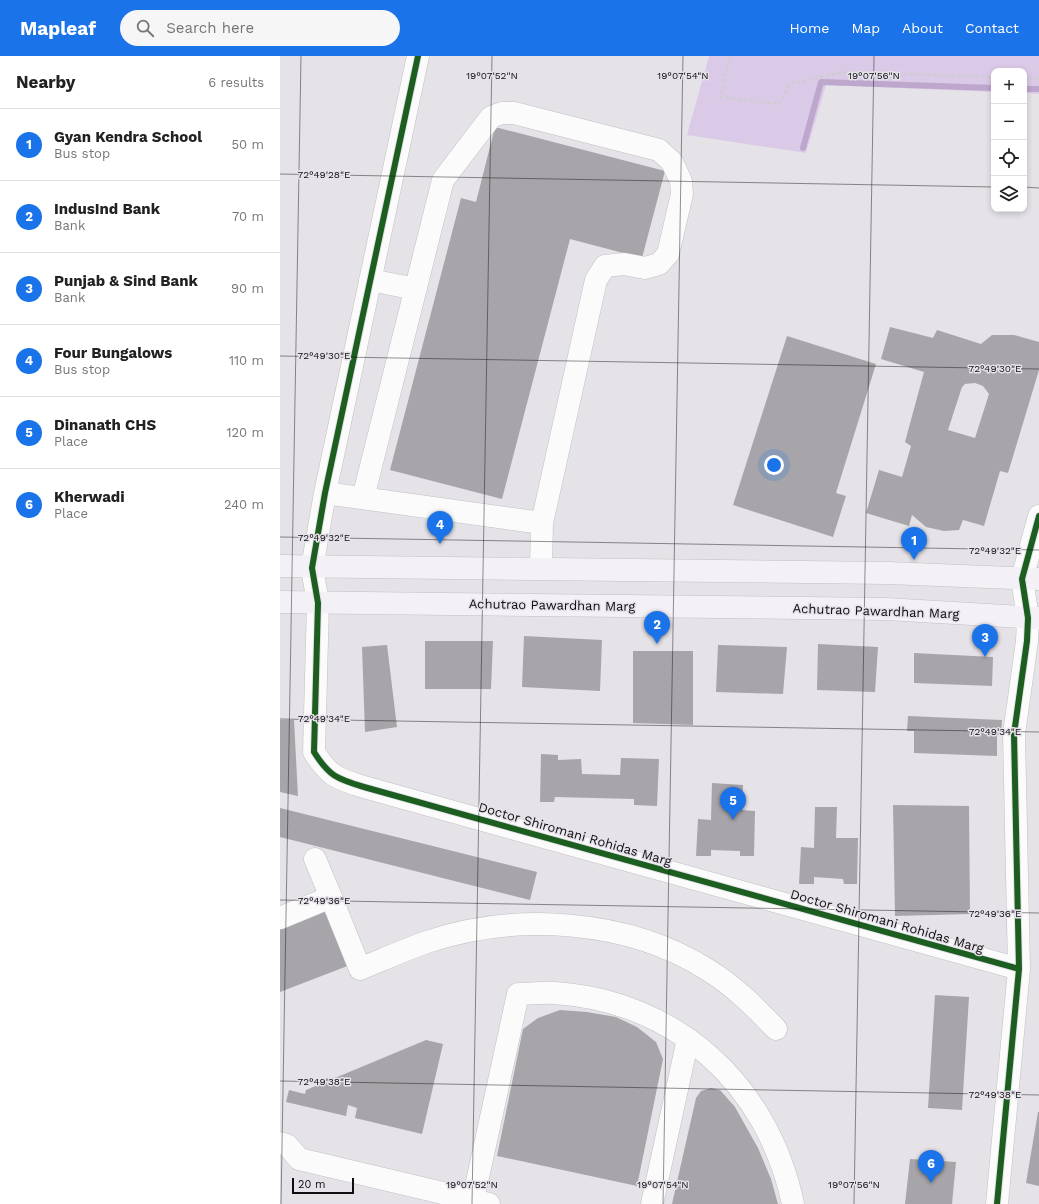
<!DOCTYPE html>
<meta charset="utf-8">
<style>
:root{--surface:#fff;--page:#f6f6f6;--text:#222;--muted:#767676;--line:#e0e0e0;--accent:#1a73e8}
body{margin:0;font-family:"Work Sans",sans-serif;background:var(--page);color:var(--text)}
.controls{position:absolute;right:12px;top:12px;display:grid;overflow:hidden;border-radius:8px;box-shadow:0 2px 6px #0003}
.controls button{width:36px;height:36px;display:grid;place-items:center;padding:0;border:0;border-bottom:1px solid var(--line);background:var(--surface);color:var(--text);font:20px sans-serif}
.scale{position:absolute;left:12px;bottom:10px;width:62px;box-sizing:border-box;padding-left:4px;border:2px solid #0e0d0f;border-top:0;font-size:11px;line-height:14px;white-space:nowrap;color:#0e0d0f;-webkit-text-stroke:3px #e6e2e9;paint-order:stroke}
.you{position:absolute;left:494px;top:409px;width:14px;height:14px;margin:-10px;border:3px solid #fff;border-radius:50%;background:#1a73e8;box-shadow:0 0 0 6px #1a73e833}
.badge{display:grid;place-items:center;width:26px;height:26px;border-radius:50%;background:var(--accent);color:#fff;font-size:13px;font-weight:700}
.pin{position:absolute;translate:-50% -33px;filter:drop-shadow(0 1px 2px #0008)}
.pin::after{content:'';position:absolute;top:21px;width:14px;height:12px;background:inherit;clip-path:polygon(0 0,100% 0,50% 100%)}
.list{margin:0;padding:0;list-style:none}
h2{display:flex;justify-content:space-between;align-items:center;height:52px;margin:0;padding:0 16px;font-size:17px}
h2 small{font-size:13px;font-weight:400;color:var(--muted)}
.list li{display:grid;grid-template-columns:26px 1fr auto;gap:12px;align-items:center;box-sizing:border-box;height:72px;padding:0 16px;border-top:1px solid var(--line)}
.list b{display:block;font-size:15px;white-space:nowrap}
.list p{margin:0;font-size:13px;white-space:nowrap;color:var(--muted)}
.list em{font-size:13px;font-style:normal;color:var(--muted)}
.icon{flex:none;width:22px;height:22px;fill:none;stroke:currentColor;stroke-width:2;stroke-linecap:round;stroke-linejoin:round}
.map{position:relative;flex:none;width:759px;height:1148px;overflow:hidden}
header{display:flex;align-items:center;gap:24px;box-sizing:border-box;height:56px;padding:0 20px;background:var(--accent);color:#fff}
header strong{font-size:19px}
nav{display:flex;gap:22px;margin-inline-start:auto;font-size:14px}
.search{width:280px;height:36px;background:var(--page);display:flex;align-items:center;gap:10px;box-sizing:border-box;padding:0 14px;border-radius:22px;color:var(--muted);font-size:15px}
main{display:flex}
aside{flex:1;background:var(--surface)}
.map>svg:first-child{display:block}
.green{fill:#dbc9e8}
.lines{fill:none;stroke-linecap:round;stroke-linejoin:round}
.stream{stroke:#bda7cd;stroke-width:6}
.building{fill:#a7a5a9;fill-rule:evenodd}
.minor-casing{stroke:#c1bfc3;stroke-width:23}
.major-casing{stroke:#c1c0c2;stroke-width:23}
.path{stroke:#cecece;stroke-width:2.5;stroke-dasharray:3 3;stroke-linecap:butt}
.minor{stroke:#fbfbfc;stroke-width:22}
.major{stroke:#f4f1f6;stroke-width:22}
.cycleway-casing{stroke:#e6e2e9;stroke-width:8}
.cycleway{stroke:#1b5e20;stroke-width:6}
.ticks{fill:none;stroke:#0e0d0f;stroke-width:1;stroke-opacity:0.45}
.labels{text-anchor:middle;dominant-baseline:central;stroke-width:3;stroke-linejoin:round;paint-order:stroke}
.street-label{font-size:13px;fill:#0e0d0f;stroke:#e6e2e9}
.ticks-label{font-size:10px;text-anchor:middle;fill:#0e0d0f;stroke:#e6e2e9;stroke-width:3;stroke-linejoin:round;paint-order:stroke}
</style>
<header>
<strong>Mapleaf</strong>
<div class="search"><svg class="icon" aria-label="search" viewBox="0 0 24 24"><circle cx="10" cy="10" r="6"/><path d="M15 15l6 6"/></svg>Search here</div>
<nav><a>Home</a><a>Map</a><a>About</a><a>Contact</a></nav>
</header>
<main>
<aside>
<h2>Nearby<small>6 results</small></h2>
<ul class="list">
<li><span class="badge">1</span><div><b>Gyan Kendra School</b><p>Bus stop</p></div><em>50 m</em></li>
<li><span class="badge">2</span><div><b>IndusInd Bank</b><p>Bank</p></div><em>70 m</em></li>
<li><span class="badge">3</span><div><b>Punjab &amp; Sind Bank</b><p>Bank</p></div><em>90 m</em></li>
<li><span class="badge">4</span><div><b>Four Bungalows</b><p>Bus stop</p></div><em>110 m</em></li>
<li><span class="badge">5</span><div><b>Dinanath CHS</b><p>Place</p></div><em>120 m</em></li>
<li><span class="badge">6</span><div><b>Kherwadi</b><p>Place</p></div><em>240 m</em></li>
</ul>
</aside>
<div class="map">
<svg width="759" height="1148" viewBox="0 0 759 1148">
<rect width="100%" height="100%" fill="#e6e3e8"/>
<path class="green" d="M429,0h330v38l-15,-1v-22h-30v21l-168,-7 -20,68 -119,-18z"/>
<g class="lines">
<path class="stream" d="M744,33h15
M523,92l18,-66 173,6"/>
</g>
<path class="building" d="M215,71l170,44 -23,87 -72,-19 -68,260 -112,-29 71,-272 15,4z
M610,271l43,11 4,-8 44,14 11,-9h22l25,7v28l-31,103 -8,-2 -16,55 -21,-6 -4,10 -15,1 -18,-4 -14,-12 -3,11 -43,-13 13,-43 23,7 9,-31 -6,-4 19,-70 -43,-13zM695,327l8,3 6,8 -14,44 -27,-8 14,-43 3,-3z
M507,280l89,28 -40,129 10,3 -13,41 -100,-32z
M244,580l78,4 -2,51 -78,-4z
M145,585h68l-2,48h-66z
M538,588l60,3 -3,45 -58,-2z
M107,589l10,82 -32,5 -3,-85z
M438,589l69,2 -4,47 -67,-2z
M353,595h60v74l-60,-2z
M634,597l79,4 -1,29 -78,-3z
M628,660l94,4 -1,15h-4v21l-83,-3v-22h-7z
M0,664h14l4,76 -18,-4z
M261,698l17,1v5l23,-1 1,15 38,1 1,-17 38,1 -2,47 -23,-1v-6l-79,-2 -1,5h-14z
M432,727l31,2 -1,25 13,1 -1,45h-14v-5l-29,-1v6h-15l2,-37 13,1z
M613,749l76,1 1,108 -75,2z
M535,751h22l-1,31h22l-1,46h-13l-1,-5 -29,-2v7h-15l2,-37 13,1z
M0,752l257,64 -7,28 -250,-63z
M47,852l23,57 -70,27v-66z
M655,939l34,2 -7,113 -34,-2z
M280,954l27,2 29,5 21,10 19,15 7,17 -26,127 -140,-30 26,-127 15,-11z
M146,984l17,4 -21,90 -67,-16 2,-10 -9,-3 -2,11 -60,-14 3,-12 16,4 1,-4z
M431,1032l9,2 15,17 23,41 13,31 7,25h-106l24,-106 5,-7z
M758,1056h1v74l-13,-3z
M630,1103l46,3 -4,42h-47z"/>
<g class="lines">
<g class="minor-casing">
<path id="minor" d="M138,0l-93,437 -13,75 6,35 -4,149c15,24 23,27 50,35l655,182
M90,224l46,9
M45,437l217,30
M83,442l80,-318 48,-63 11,-4h12l145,37 13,12 9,19 1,13 -14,60 -9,10 -14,4 -21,-4 -19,2 -9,14 -54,243 -1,46
M51,841l29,72c22,-9 44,-19 67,-27 89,-30 201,-23 281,28 26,16 47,37 68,59
M0,862l51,-21 -16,-38
M0,1087l7,2 12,14 190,45
M193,1144l45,-206c12,0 24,-2 36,-1 123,8 214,92 239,211
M372,1148l36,-165
M717,1148l22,-235 -5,-235 13,-93 1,-23 -6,-39 17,-63"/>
</g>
<g class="major-casing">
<path id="major" d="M0,510l608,7 151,6
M0,546l606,7 153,9"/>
</g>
<path class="path" d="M450,0l-10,41 59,7 10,-20 55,-12 150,5
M744,22l15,1"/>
<use href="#minor" class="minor"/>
<use href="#major" class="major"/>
<g class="cycleway-casing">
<path id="cycleway" d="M138,0l-93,437 -13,75 6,35 -4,149c15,24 23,27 50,35l655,182
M717,1148l22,-235 -5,-235 13,-93 1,-23 -6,-39 17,-63"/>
</g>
<use href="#cycleway" class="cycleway"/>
</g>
<path class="ticks" d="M0,118l714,13M744,131l15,1M0,300l759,13M0,481l759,13M0,663l759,13M0,844l759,13M0,1025l759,14M1,1148l20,-1148M192,1148l20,-1148M383,1148l20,-1148M574,1148l20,-1148"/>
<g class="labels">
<g class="street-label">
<text transform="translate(272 549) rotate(1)">Achutrao Pawardhan Marg</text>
<text transform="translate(596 555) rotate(2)">Achutrao Pawardhan Marg</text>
<text transform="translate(295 778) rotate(16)">Doctor Shiromani Rohidas Marg</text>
<text transform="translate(607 865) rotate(16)">Doctor Shiromani Rohidas Marg</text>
</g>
</g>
<g class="ticks-label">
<text x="212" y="23">19°07'52"N</text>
<text x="403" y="23">19°07'54"N</text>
<text x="594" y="23">19°07'56"N</text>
<text x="44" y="122">72°49'28"E</text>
<text x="44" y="303">72°49'30"E</text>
<text x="715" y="316">72°49'30"E</text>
<text x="44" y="485">72°49'32"E</text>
<text x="715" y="498">72°49'32"E</text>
<text x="44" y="666">72°49'34"E</text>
<text x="715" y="679">72°49'34"E</text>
<text x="44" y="848">72°49'36"E</text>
<text x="715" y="861">72°49'36"E</text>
<text x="44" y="1029">72°49'38"E</text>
<text x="715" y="1042">72°49'38"E</text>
<text x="192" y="1132">19°07'52"N</text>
<text x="383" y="1132">19°07'54"N</text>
<text x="574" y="1132">19°07'56"N</text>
</g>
</svg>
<div class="controls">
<button>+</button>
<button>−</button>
<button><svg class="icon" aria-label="locate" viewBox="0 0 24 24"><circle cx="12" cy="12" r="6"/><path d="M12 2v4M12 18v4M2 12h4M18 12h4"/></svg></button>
<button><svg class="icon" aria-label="layers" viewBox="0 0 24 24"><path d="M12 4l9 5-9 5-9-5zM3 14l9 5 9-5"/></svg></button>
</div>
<div class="scale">20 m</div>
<div class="you"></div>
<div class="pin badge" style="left:634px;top:504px">1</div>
<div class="pin badge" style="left:377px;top:588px">2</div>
<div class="pin badge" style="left:705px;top:601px">3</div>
<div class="pin badge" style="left:160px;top:488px">4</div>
<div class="pin badge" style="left:453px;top:764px">5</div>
<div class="pin badge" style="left:651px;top:1127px">6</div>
</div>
</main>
